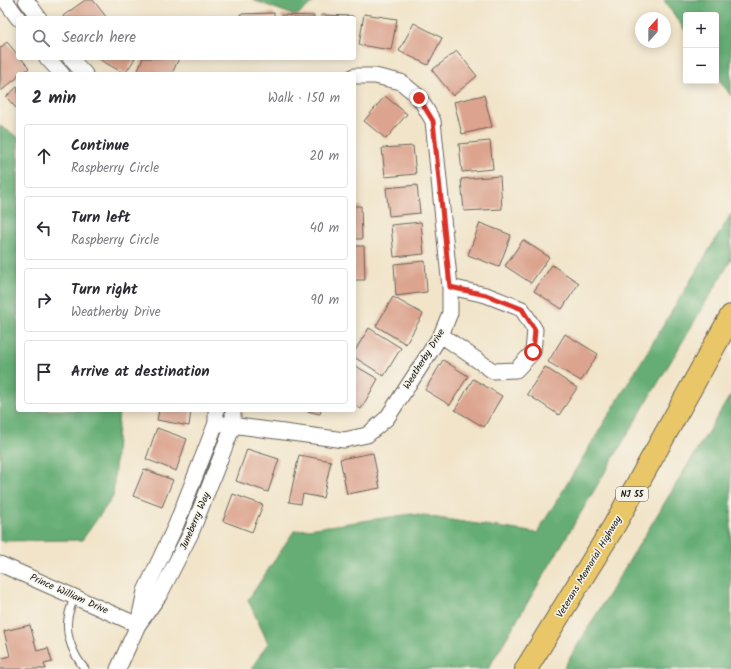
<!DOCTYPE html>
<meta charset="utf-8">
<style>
:root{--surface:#fff;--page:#f2f2f3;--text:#2b2b33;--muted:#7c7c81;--line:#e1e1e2}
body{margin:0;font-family:Kalam,sans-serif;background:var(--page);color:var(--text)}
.controls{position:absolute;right:12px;top:12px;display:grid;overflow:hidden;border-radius:4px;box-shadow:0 2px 10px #0003}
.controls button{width:36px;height:36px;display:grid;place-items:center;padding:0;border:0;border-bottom:1px solid var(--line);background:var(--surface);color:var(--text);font:20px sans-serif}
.compass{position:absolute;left:635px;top:12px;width:36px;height:36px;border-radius:50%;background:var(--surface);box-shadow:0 2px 10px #0003;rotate:21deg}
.stop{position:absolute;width:12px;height:12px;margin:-9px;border:3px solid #d93025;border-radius:50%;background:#fff}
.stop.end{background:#d93025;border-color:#fff;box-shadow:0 1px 4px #0008}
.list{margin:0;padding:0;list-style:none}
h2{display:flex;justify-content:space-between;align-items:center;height:52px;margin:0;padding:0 16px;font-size:17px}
h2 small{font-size:13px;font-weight:400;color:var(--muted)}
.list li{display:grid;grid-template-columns:26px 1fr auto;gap:12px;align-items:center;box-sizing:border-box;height:64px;margin:0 8px 8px;padding:0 8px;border:1px solid var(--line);border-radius:4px}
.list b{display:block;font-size:15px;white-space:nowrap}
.list p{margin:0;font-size:13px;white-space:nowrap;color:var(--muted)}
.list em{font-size:13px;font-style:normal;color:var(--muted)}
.icon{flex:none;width:22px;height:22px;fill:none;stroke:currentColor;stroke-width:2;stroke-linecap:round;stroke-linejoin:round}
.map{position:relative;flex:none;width:731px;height:669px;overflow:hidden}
.search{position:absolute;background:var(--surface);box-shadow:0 2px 10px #0003;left:16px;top:16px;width:340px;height:44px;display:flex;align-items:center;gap:10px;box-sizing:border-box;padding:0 14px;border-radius:4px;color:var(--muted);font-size:15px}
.panel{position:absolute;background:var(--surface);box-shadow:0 2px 10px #0003;left:16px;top:72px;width:340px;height:340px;border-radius:4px}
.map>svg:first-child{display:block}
.forest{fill:#65ad74;stroke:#406448}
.building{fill:#dca48f}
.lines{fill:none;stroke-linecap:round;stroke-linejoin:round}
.service-casing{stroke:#676259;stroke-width:9}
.minor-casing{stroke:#676259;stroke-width:17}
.motorway-casing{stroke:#676259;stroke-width:24}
.service{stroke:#fff;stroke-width:7}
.minor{stroke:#fff;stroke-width:15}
.motorway{stroke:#e9c769;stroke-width:22}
.route{stroke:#d93025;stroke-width:5}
.labels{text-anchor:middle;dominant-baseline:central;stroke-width:3;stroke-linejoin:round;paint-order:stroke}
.shield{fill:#f7f3e8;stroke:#5e5c59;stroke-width:1}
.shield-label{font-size:9px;font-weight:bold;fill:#1c1c1c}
.street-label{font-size:10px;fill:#1c1c1c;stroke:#f7f3e8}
</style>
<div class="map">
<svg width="731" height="669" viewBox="0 0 731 669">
<rect width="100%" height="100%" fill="#f7f3e8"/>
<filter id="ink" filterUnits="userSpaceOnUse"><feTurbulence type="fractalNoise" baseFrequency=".025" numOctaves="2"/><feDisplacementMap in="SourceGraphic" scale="8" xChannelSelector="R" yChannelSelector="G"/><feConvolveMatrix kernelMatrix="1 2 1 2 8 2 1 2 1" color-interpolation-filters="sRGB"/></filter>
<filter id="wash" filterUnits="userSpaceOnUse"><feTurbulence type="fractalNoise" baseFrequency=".012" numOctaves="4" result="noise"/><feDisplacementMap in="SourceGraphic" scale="16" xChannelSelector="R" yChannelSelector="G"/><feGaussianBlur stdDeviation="0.9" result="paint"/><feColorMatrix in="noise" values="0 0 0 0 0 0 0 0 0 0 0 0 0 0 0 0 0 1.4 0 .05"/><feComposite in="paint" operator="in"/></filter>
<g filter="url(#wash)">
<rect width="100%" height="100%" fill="#f1e4c9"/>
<path class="forest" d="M253,0h63l-20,16z
M664,0h67v96l-15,-21v-60h-30v17z
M0,126l18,11v273h101l-6,87 -31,43 -82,1z
M731,214v46l-243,409h-237l17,-26 -20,-43 46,-69 117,-17 126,19z
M731,395v274h-168l165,-270z"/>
<g id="blocks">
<path class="building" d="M85,0h8l14,18h-43l-1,-2z
M274,13v5h-33l-1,-4z
M364,14l33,5 -6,31 -32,-5z
M281,15l33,1v2h-33z
M321,15l32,1v2h-32z
M414,23l28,15 -14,27 -29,-14z
M7,42l11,13v3h3l8,10 -7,6h-4v3l-17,14 -1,-43z
M457,51l20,25 -24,20 -21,-26z
M97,58h38l-10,16z
M143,58h36l-7,16h-32l-3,-1z
M18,86v24l-12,-13z
M484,95l8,32 -30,7 -8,-32z
M385,96l22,18 -21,25 -22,-18z
M490,141l3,28 -31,3 -3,-28z
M413,146l3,28 -31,3 -3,-29z
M500,176l2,33 -38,2 -3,-32z
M417,185l3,28 -31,3 -3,-28z
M354,206h7l1,33h-8z
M421,222l3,32 -30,3 -3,-32z
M480,223l31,12 -12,32 -31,-12z
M523,240l26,17 -18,26 -26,-17z
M354,246h10l1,34h-11z
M425,261l2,31 -31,4 -2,-32z
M552,265l27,18 -17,26 -28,-18z
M393,297l30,17 -17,30 -30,-18z
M369,328l32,20 -17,28 -30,-19v-5z
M565,334l33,20 -17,27 -33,-19z
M443,360l25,16 -18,29 -25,-15z
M354,365l24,14 -17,30 -7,-4z
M545,367l32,21 -18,27 -32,-21z
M473,379l29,17 -18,31 -29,-17z
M159,410h32l-2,16 -32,-6z
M302,410h19l-1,4z
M157,428l30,11 -11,32 -30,-12z
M247,449l32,10 -11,33 -32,-11z
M373,453l7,35 -33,6 -7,-35z
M299,455l32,6 -8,37 -20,-4 -2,10 -12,-2z
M144,469l29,11 -11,27 -29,-11z
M233,494l30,11 -11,27 -29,-11z
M30,625l7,26 11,-3 4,14 -8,2 2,5h-46v-10l10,-3 -6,-25z"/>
</g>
</g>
<g filter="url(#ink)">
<use href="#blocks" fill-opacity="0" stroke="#676259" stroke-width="1"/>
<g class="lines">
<g class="service-casing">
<path id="service" d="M74,597c-2,7 -5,14 -6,21 -3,18 6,38 17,51"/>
</g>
<g class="minor-casing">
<path id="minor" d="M5,0l13,18
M26,0l13,18
M47,58l15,16
M70,58l15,16
M441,335l52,36 23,-1 17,-18 2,-22 -13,-21 -36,-14 -36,-8
M216,423l128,17 23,-5 20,-17 54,-83 9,-22v-26l-17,-166 -14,-24 -18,-15 -26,-6h-21
M0,564l138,61
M139,620l6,-29 31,-66 40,-102v-13
M118,669l20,-44 22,-31 31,-61 42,-107v-16"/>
</g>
<g class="motorway-casing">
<path id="motorway" d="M526,669l88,-143 117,-210"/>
</g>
<use href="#service" class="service"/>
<use href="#minor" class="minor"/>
<use href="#motorway" class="motorway"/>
</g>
</g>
<g class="lines" filter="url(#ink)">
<path class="route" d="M419,98l14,23 17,166 36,8 36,14 13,21 -2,22"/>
</g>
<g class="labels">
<rect class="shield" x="616" y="487" width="32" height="14" rx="3"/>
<g class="shield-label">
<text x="632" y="494">NJ 55</text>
</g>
<g class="street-label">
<text transform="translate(424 359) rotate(-58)">Weatherby Drive</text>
<text transform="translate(195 521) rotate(-67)">Juneberry Way</text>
<text transform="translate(589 567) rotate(-59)">Veterans Memorial Highway</text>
<text transform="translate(69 594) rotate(24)">Prince William Drive</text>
</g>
</g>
</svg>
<div class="controls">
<button>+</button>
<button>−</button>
</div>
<svg class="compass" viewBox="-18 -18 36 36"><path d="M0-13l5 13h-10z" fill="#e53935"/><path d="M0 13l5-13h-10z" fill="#7c7c81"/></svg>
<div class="stop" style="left:533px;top:352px"></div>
<div class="stop end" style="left:419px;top:98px"></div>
<div class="search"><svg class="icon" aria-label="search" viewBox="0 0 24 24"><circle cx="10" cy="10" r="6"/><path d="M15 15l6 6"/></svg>Search here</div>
<section class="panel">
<h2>2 min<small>Walk · 150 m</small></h2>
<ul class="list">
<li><svg class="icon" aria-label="ahead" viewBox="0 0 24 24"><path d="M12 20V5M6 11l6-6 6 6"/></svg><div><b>Continue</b><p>Raspberry Circle</p></div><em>20 m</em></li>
<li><svg class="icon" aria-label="left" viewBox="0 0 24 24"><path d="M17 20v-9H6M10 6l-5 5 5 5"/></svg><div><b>Turn left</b><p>Raspberry Circle</p></div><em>40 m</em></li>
<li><svg class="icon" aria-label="right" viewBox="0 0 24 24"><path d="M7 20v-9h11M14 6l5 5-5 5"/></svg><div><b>Turn right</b><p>Weatherby Drive</p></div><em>90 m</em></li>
<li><svg class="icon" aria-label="arrive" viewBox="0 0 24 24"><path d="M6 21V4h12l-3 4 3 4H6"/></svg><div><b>Arrive at destination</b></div></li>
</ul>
</section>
</div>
